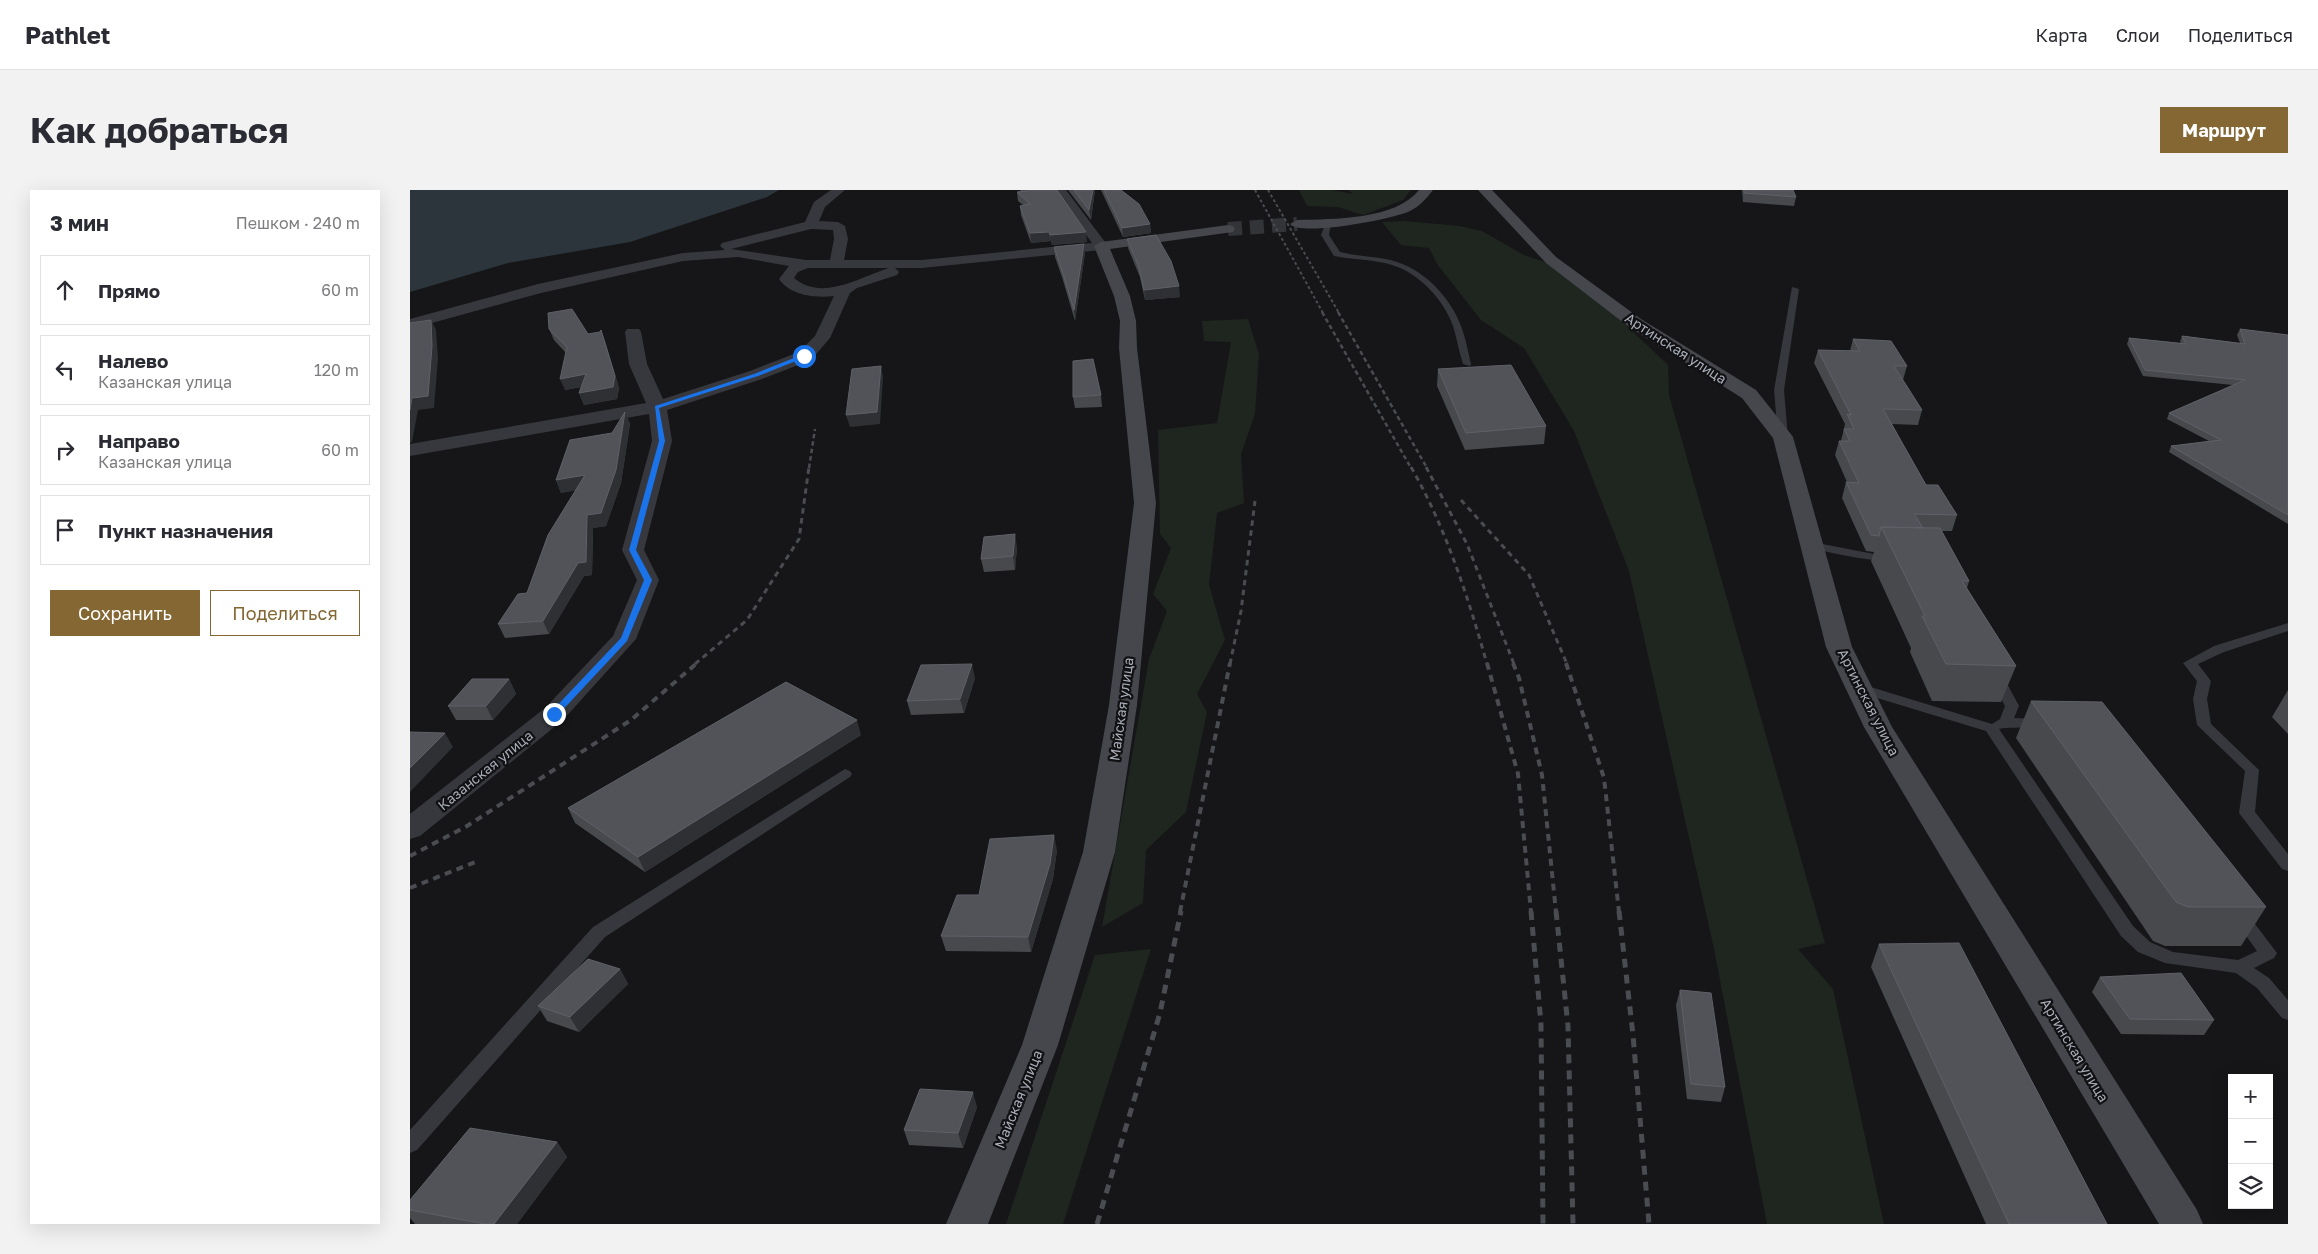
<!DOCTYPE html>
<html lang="ru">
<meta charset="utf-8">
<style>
:root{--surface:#fff;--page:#f2f2f3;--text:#2b2b33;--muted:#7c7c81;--line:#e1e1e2;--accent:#856733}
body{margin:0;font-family:"Golos Text",sans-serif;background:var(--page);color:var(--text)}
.controls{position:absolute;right:15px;bottom:15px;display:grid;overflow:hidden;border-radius:0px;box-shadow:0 5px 20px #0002}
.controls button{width:45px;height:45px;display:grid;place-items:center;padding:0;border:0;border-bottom:1px solid var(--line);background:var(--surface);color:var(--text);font:25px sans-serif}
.stop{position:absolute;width:15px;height:15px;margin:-11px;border:4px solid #1a73e8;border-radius:50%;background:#fff}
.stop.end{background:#1a73e8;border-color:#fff;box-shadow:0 1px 5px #0008}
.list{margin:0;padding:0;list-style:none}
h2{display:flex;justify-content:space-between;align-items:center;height:65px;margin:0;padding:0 20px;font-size:21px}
h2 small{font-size:16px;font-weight:400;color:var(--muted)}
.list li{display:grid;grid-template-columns:32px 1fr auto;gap:15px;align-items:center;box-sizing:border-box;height:70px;margin:0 10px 10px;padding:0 10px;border:1px solid var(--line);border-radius:0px}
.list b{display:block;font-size:19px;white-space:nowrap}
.list p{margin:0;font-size:16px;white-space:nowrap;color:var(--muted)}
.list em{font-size:16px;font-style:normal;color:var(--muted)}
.actions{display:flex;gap:10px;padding:15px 20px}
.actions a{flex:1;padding:11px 0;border:1px solid var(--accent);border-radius:0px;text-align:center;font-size:18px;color:var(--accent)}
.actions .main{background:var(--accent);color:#fff}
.icon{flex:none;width:28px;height:28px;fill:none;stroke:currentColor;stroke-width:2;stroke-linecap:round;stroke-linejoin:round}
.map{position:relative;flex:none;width:1878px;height:1034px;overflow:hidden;border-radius:0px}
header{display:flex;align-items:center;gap:30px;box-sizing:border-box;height:70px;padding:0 25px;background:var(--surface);border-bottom:1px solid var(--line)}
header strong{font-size:24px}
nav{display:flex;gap:28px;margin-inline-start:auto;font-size:18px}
.intro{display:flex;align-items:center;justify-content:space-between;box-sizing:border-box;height:120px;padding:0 30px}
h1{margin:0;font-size:35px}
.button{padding:12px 22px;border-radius:0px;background:var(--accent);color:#fff;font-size:18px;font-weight:700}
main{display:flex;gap:30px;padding:0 30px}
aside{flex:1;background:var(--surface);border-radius:0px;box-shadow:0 5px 20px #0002}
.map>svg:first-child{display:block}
.green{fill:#1e261f}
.water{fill:#2c353c}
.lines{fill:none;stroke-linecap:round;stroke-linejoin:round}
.secondary-tunnel{stroke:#333438;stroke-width:14;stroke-dasharray:14 8;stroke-linecap:butt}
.lane{fill:#37383d;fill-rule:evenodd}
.street{fill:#37383d;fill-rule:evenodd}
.secondary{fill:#45474d;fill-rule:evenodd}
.rail-far4{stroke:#4a4c52;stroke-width:2;stroke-dasharray:3 2.5;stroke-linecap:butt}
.rail-far3{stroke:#4a4c52;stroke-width:2.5;stroke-dasharray:4.5 3;stroke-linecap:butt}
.rail-far2{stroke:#4a4c52;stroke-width:3;stroke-dasharray:5.5 4.5;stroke-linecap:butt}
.rail-far1{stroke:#4a4c52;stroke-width:4;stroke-dasharray:7 5.5;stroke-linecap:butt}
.rail{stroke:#4a4c52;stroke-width:5;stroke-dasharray:9 7;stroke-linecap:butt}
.wall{fill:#47494d}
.shaded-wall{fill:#2f3033}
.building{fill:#525359;stroke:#5f6168}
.route{fill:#1a73e8}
.labels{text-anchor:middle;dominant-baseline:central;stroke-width:4.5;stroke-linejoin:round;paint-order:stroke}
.street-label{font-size:14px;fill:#a8adb8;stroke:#111113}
</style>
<header>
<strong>Pathlet</strong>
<nav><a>Карта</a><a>Слои</a><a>Поделиться</a></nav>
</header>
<div class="intro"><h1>Как добраться</h1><a class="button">Маршрут</a></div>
<main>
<aside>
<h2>3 мин<small>Пешком · 240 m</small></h2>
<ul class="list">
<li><svg class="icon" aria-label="ahead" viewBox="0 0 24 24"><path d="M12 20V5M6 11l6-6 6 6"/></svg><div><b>Прямо</b></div><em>60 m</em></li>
<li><svg class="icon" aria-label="left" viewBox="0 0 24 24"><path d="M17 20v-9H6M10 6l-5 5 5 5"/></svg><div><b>Налево</b><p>Казанская улица</p></div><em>120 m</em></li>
<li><svg class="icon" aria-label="right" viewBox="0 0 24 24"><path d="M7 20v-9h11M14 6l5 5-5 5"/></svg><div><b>Направо</b><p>Казанская улица</p></div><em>60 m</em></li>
<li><svg class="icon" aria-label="arrive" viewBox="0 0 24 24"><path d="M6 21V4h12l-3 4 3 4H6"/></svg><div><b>Пункт назначения</b></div></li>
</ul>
<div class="actions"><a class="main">Сохранить</a><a>Поделиться</a></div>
</aside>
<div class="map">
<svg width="1878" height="1034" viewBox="0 0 1878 1034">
<rect width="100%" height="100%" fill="#161618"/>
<path class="green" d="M889,0h33l21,4 -5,-4h63l-8,10 -40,15 -25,-8 -31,-1z
M994,31l55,5 23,5 42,24 27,9 61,48 56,53 1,30 156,548 -27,6 35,40 51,235h-117l-54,-280 -84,-373 -55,-140 -50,-83 -43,-28 -44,-56 -8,-16 -28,-3 -19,-23z
M838,129l11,35 -4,60 -14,40 3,49 -27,10 -8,72 16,55 -28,54 10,18 -21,100 -40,38 -3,53 -41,24 47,-268 18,-48 -14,-17 18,-46 -11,-14 -2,-104 59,-7 14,-81 -27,-1 -2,-20z
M741,759l-88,275h-57l89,-269z"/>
<path class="water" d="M0,0h369l-12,7 -137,45 -122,21 -98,29z"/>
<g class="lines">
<path class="secondary-tunnel" d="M818,39l69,-5"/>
<path class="lane" d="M916,32l5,1 -2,12 11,17c19,5 39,4 57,10 29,9 54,37 64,64 5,13 7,26 10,38l-1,2 -7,-2c-4,-12 -6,-25 -10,-38 -9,-26 -34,-53 -61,-61 -19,-6 -39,-5 -58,-9l-13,-21z
M1382,97l7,2 -15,101 4,47 -5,3 -5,-3 -4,-47z
M1402,352l62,12h16l6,3c-10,10 -73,-6 -88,-10l-2,-2z
M1878,433v8l-64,21 -26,12 13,17 -4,18 4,25 48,46 -4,42 33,42v17l-6,-2 -43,-56 6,-42 -48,-46 -4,-26 4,-18 -14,-18 31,-17z
M1586,482l7,4 16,30 -5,12 26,1 7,4c-6,7 -37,3 -48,6l134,197 17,16 23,10 65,8 19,-9 -25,-35 2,-4 6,-2 6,2 31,41 -3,5 -20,10 15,10 19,22v20l-6,-2 -25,-30 -21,-15 -71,-10 -27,-11 -17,-16 -135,-205 -132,-40 -2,-3 7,-4 5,1 128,39 8,-5 5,-13 -16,-30z
M435,579l5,2 2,3 -2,3 -245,160 -188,213 -7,3v-23l183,-203z"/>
<path class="street" d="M421,0h14l-20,17 -6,14 19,1 7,4 3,13 -4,21h78l170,-17 -38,-53h12l42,56 -7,4 -179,18h-27l4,4 -2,3 -40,13 -7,5 -20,45 -19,22 -49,19 -95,31 5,31 -28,109 15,30 -23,59 -73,81 -143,116 -10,3v-25l135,-106 68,-72 24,-56 -15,-30 30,-109 -3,-27 -239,42v-12l236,-41 -17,-39 -4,-32 2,-3h12l2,3 6,32 16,35 87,-28 49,-19 16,-16 19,-40c-19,2 -43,0 -55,-17l10,-13 -51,-9 -55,4 -142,32 -131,36v-10l128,-35 145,-31 42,-3 -5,-4 2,-3 83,-21 9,-20zM401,39l22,1 1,9 -4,21h-24l-75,-11zM398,78h81c-29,9 -67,34 -95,10l4,-6z"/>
<path class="secondary" d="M1009,0h14c-7,9 -13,16 -23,21 -16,8 -110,26 -120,13l7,-4c35,-1 99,0 122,-30z
M1068,0h14l64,67 85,62 115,71 34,43 3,4 59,210 40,80 305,483 6,14h-44l-295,-497 -38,-80 -53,-209 -31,-40 -113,-71 -83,-64z
M818,35l5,1 2,3 -2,3 -123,17 20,47 6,25 1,27 19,155 -19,202 -22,147 -57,193 -70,179h-42l76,-179 61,-193 26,-147 25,-202 -15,-155 1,-27 -6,-25 -20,-50 7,-4z"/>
<path class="rail-far4" d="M845,0l68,123
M858,0l71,123"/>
<path class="rail-far3" d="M912,122l89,156
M928,122l89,156
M399,278l6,-39"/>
<path class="rail-far2" d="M1001,277c35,61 57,130 76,197
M1016,277l41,77 47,120
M1051,310l68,75 38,89
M285,474l52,-44 52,-81 10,-72
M820,474l11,-53 14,-110"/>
<path class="rail-far1" d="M1077,473l31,111 13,138
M1103,473l6,15 23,97 14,137
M1156,473l38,115 15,134
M0,666l57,-30 164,-106 66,-57
M0,698l68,-27
M770,722l50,-249"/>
<path class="rail" d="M1121,721l10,113 2,200
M1146,721l12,115 5,198
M1209,721l14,124 16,189
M687,1034l63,-211 21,-102"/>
</g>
<path class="wall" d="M610,0h37l30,52 -35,3 -1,-4 -20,2 -10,-28 -1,-9 3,-1 -5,-4 -1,-9h4z
M658,0h27l-4,30z
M691,0h20l29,34 1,9 -28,4z
M1332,0h51l3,7 -2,9 -51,-4z
M717,49l53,58 -35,3 -5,-23 -12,-29z
M644,57l31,6 -10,68 -13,-44 -7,-20z
M139,139l39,5 17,7 14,47 -2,11 -33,6 -5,-12 2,-6 -16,3 1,-37 -12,-13z
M1830,139l48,6v189l-119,-72 2,-6 38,-5 -42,-22 2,-6 64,-28 -90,-9 -16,-32 2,-6 52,5 -1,-1 2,-6 58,7 -3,-8z
M1443,149l54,27 -4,14 19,30 -4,15 -26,-1 34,61 31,30 -5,16h-11l28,50 -2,7 49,78 -15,36 -69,-1 -22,-49 1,-4 -40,-87 3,-9 -8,-1 -24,-53 4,-16h1l-12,-27 4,-14h2l4,-17 -31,-61 4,-13 32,1z
M1028,179l108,57 -2,18 -79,6 -28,-64z
M691,205l1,12 -27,1 -2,-11z
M215,222l5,12 -9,59 -15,43 -13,2 -1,47 -8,1 -35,58 -44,4 -7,-14 29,-31 49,-103 -15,3 -5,-13 56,-47z
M607,357l-2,23 -31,2 -3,-13z
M565,488l-11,35 -53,2 -4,-14z
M99,489l7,15 -23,26h-37l-8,-14z
M1878,500v44l-16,-17z
M1621,511l235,206 -25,39h-76l-12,-5 -137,-203z
M451,545l-216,137 -70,-49 -7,-15z
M647,660l-4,29 -22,73 -85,-1 -5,-15 38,-41z
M1469,754l228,280h-121l-115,-257z
M210,779l8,15 -49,48 -32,-11 -9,-15z
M1690,787l114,43 -10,15 -83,-1 -29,-42z
M1270,800l45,97 -4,15 -34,-3 -11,-94z
M567,917l-14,41 -54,-3 -5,-15z
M147,952l10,15 -50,67h-102l-5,-6v-18z"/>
<path class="shaded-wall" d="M683,0h2l-4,30 -2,-10z
M740,34l1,9 -28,4 -1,-9z
M639,42l2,9 -20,2 -1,-10z
M676,42l1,10 -35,3 -2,-10z
M674,54l1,9 -10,68 -1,-11z
M769,96l1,11 -35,3 -1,-10z
M21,130l5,10 2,28 -4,50 -16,2 -6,32 -2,1v-33z
M191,140l4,11 14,47 -2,11 -33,6 -5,-12z
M471,176l2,11 -3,47 -30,3 -4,-12z
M176,184l4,11 -25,5 -5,-11z
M215,222l5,12 -9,59 -15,43 -13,2 -1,47 -8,1 -35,58 -6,-13 44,-106z
M175,285l5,13 -29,5 -5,-13z
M605,344l2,13 -2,23 -2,-14z
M562,474l3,14 -11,35 -4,-14z
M99,489l7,15 -23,26 -7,-14z
M447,530l4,15 -216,137 -7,-15z
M35,543l8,14 -43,45v-24z
M644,645l3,15 -4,29 -22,73 -3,-15z
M210,779l8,15 -49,48 -9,-15z
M563,902l4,15 -14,41 -5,-15z
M147,952l10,15 -50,67h-23z"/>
<path class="building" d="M618,0h29l29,42 -36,3 -1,-3 -19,1 -10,-27 10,-2 -13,-12 11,-1z
M664,0h19l-4,20z
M694,0h17l18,14 11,20 -28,4z
M1334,0h49l3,7 -52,-4z
M746,45l15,26 8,25 -35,4 -5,-23 -12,-28z
M674,54l-10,66 -13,-43 -7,-20z
M162,119l16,25 12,-2 1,-2 14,46 -2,11 -34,6 7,-19 -26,5 7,-32 -18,-18 -1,-16z
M21,130l1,26 -4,50 -16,2 -2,12v-87z
M1830,139l48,6v180l-117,-69 50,-6 -52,-27 76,-33 -100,-10 -16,-32 57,6 -4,-8 63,8z
M1443,149l38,2 16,25h-13l28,44 -39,-1 43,76h12l19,30 -43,-1 9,14 -42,-1 -2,9 -8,-1 -25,-53 13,1 -20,-42h11l-6,-12h10l-7,-15 4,1 -33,-65 42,1z
M683,169l8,36 -28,2v-36z
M1101,175l35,61 -80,7 -28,-64z
M471,176l-4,46 -31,3 6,-46z
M215,222l-9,58 -15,43 -14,2 -1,47 -8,1 -35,58 -45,3 20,-30 9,-1 21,-58 37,-60 -29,5 14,-40 42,-7z
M1471,337l59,1 29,53h-7l54,85 -70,-2 -24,-48h3z
M605,344l-2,22 -32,3 3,-22z
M562,474l-12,35 -53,2 14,-36z
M62,489h37l-23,27h-38z
M376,492l71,38 -219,137 -70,-49z
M1621,511l71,1 164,205h-78l-12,-5z
M0,542l35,1 -35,35z
M644,645l-4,29 -22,73 -87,-1 16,-41h22l11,-56z
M1549,753l148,281h-98l-130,-280z
M178,769l32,10 -50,48 -32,-11z
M1771,783l33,47 -84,-1 -30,-42z
M1270,800l31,3 14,94 -34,-3z
M510,899l53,3 -15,41 -54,-3z
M60,938l87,14 -63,82h-9l-75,-14v-10z"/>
<path class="route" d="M394,164l2,3 -48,19 -99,32 6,33 -29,109 16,30 -25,61 -70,75h-6v-4l70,-74 23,-58 -15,-30 30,-109 -4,-35 99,-32z"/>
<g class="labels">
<g class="street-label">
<text transform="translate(1266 158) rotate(33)">Артинская улица</text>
<text transform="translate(1459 512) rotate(63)">Артинская улица</text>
<text transform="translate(711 519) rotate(-82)">Майская улица</text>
<text transform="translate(75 580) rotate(-39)">Казанская улица</text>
<text transform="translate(1665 860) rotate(59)">Артинская улица</text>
<text transform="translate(608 909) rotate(-68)">Майская улица</text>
</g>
</g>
</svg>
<div class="controls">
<button>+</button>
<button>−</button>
<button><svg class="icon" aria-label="layers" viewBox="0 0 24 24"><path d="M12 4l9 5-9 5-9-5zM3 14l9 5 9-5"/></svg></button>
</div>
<div class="stop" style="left:394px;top:166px"></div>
<div class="stop end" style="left:144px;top:524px"></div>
</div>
</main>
